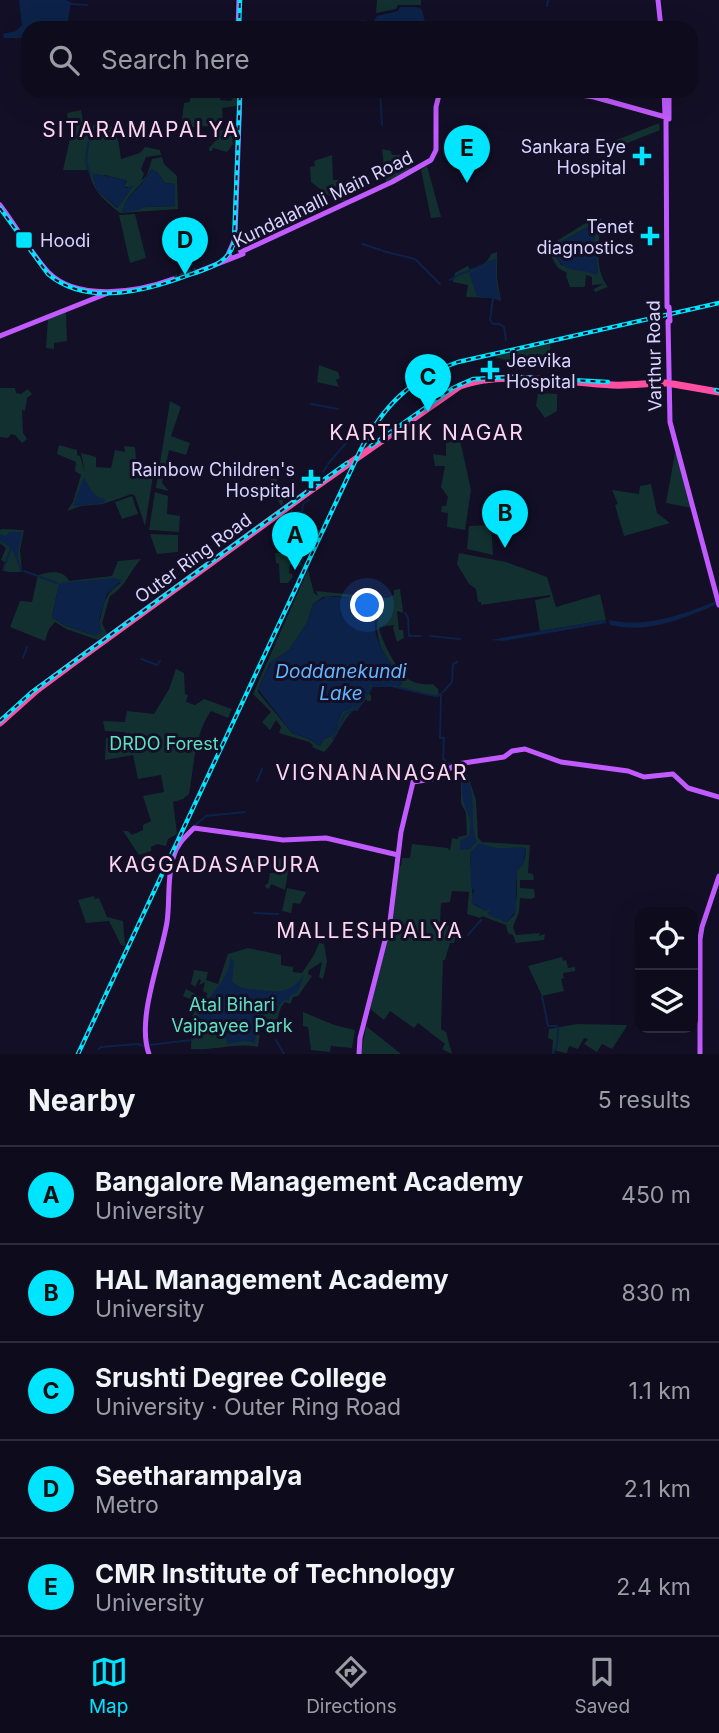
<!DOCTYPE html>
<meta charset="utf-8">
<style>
:root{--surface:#0e0b1c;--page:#1c1929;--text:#f1f3f6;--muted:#9b9ba3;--line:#2e2b3b;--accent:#00e5ff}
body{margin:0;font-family:Inter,sans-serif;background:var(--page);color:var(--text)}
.controls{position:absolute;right:21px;bottom:21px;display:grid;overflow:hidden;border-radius:14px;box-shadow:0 7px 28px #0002}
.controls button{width:63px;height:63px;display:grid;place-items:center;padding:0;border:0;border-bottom:2px solid var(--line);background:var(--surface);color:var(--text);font:35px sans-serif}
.you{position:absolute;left:368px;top:606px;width:24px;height:24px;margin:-18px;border:5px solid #fff;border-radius:50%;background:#1a73e8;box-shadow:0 0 0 10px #1a73e833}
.badge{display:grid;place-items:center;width:46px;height:46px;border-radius:50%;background:var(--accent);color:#111;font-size:23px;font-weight:700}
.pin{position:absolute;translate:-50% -58px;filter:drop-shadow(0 2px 4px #0008)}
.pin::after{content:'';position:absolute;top:37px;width:24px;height:21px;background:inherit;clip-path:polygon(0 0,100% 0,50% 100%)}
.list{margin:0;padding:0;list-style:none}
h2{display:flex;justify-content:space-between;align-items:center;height:91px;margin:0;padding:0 28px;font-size:30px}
h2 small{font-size:23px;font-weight:400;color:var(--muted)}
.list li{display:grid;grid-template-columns:46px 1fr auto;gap:21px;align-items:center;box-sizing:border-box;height:98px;padding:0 28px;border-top:2px solid var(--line)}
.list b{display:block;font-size:26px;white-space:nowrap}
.list p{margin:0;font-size:23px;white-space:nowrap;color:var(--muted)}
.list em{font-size:23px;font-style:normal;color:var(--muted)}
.icon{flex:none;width:38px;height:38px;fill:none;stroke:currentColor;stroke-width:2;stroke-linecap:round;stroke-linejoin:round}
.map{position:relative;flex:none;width:719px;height:1054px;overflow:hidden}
.search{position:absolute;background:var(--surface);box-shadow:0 7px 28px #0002;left:21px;right:21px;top:21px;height:77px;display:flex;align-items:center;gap:18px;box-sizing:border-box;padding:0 24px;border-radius:21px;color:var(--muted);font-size:26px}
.sheet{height:581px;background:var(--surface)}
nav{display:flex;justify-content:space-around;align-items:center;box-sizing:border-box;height:98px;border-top:2px solid var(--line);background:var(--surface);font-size:19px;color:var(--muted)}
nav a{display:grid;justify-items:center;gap:4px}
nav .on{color:var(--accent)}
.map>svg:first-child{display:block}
.green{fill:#12302f;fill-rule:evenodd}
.water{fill:#0c2248}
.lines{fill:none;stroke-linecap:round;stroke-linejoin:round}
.stream{stroke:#0c2248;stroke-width:2}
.major-tunnel{stroke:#312d47;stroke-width:5;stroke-dasharray:5 2.5;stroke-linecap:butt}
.major{stroke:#c25bff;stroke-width:5}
.highway{stroke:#ff4fa3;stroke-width:7}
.rail-casing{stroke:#00e5ff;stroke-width:4.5}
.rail{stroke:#130f26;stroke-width:2;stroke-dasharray:5;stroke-linecap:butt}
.major-bridge{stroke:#c25bff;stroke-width:5}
.poi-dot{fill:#00e5ff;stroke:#130f26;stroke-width:2.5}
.labels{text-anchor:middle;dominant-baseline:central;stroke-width:6;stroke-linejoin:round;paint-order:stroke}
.poi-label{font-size:18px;fill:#d9d4ff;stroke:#130f26;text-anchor:end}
.street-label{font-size:18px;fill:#d9d4ff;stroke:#130f26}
.park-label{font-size:18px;fill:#5fe0c0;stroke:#130f26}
.water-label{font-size:19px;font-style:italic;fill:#62b6ff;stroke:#130f26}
.quarter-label{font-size:21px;letter-spacing:2px;fill:#ffd6f0;stroke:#130f26}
</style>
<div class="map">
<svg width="719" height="1054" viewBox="0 0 719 1054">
<rect width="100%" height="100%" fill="#130f26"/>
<path class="green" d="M377,0h44v5h-23l-2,4 -20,4z
M197,91h25l-2,9 11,1 6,-10v15l-15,2 1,17 -42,3 3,-25 6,-1v-7h7z
M81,110l3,17 8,8 9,-2 -2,-5 -7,2 1,-5 15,-3 -1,-2h3l-1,3c9,11 10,21 12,36l19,-6 5,-6 15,3 1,5 -15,2 -5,12 3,5 -3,7 6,-6 5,-16 10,-2 2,7 13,12 1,33 -58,4c-16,-13 -30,-24 -31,-46v3h-26l7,-31 -3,-26zM151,170l6,2 8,11 10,1v22l-29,1 -23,5c2,-18 20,-26 28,-42zM105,175l22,6 -3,5 7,2 -14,20 -20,-18 -4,-13z
M659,123l1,7 -45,18 -1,-7z
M223,130l9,6 1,8 -6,8 -14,-4 -1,3h-3v-3l10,-11 -2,-6z
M382,149l9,2 1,4h11l2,3 3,-1 1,2 -3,3 6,8 -26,13z
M332,155l1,25h7l2,18 5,3c-14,1 -25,-11 -36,-19l-1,-15 5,-1 -1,-5z
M427,166l14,51 -10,1 -10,-48z
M135,214l11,44 -16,5 -11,-48z
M600,218l2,2c-4,20 -8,50 6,67l-13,5 -1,-3 9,-5 -11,1v-8l-6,-2 -1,12h-15l-4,-11 1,-3 -9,-5 -7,-12 4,-14 34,-21zM597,222l1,1 -4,16 4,34 -37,-8 -5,-9 5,-14z
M497,252v26l4,23 -9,-3 -26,-1 2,-12 -15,-3 2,-9 16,-9 -3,2 2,4c8,-2 18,-7 21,-16z
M66,312l1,29 -13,2v6l-8,-1 2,-30z
M550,343l1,19 -2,1 -1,11v-11l-25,2 -1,4 -7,-1 1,-5 -25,-7 30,-6v-2z
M319,365l19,7 2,6 -4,2 3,7 -22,-5z
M0,388h15l1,5 5,1 7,-5 4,5 -5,4 -2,13 -3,-1 1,23 4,6 -5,4 -7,-8 -4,-1 -3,4 -8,-1z
M538,393l19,1v17l-12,7 -9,-12z
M170,401l11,6 -10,29 19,7 -4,12 -17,-5 -7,33 7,8 -13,-3z
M460,440l11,50 -6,40 -18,-3 1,-14 -7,-1 1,-6h4l2,-9 -7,-10 4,-21h-10l-2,-12 13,2v-13z
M59,445l18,5v5l3,1 5,17 -4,-20 15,4v10l15,1 4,-18 10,2 -1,-6 11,1 2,27 16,2 -8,50 -10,-30 -3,-2 -29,10 -22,2 -14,5 6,-9 8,-27 -6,-4 1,-9 -19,-8z
M675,453h1l16,55 -26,-5z
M271,477l6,2 -1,4 19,6 -7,9v-6l-5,1v10l-2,3 -5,-10h-7z
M651,484l6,29 13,10 -46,13 -9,-31 3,-1 -6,-14 27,4 1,-8z
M155,492l13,4 -1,18 13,2 -1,16 -30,-2z
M132,496l6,18 -16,5 -7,-17z
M292,510l3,19 -9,1 -1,7h-7l-2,-16z
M306,513l2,13 12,5 -10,20 -9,-1 -5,-36z
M491,525l2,30 -26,-6 2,-23z
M2,529l22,1 -4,20 2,22h-14l-5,-2 2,-8 -4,-2 5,-12 -6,-5v-13z
M150,534l28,1v17l-21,2z
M275,553h23l5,13 -13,-1 -1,8 3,1 1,3 -5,6h-8l-1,-19 -3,-1z
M459,553l47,9 41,15 9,30 44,-13 6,26 -66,11 -5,-31 15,-3v-2l-69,10v-3h-3l-2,-13 -7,-5 -12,-20z
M141,559c-11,12 -17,30 -31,37l-8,27 5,11 -9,6 -32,-11 -11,-7 -6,7 -4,12 -35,-14 10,-26 12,1 6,-27c11,-3 25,-6 31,6l43,-5 6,-15zM109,579l12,4c-24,14 -15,34 -28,52l-29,-10 -12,-8 6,-28z
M308,570l6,23 4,3 -2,-5 71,7 7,-3v-5l6,-1 3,22v2l-6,-2 2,19h4l1,8 -7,4 -4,-14 1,-3 -15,2c1,11 18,43 27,50 7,7 19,8 27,7l5,5 1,8 -48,-11h-18l-4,8 2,1v6h-4l-1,-2 -9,12 -3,-1c-14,12 -18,32 -30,42l-12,-5 1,-2 -4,-3 -30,-9 2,-6 -5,-7 -6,10 -8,-8 9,-10 -18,-18zM335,596l45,5c-7,37 -2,48 23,78l-3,7 -10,-2 -20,1 -10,19 -18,8 -7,19 -4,5 -7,3 -4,7 -11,-7 -17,-6 -34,-41v-3l12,-26 19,-13 18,-27 6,-19 10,-7z
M176,669l8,4 1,21 3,1 -2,7 9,3 9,-6 28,10 -4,9 -17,-7c-16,22 -17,54 -22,83l-6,5 -10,3 4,32 -9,5 -2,7 -9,-2 -6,3v4l-12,4 -16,-24h5l4,4 11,-5v-5l8,-4 -8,-25 21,-4 -3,-17 -23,4 -5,-24 -28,5 1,-22h18l1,-6 -20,-1 -2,-10 22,1 2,-11 27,3 15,-25z
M464,764l12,36 2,38 4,4 48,3 -2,28 5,1 1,6h-14v8l14,1 1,8 -4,2 -11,-1 -1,14 -6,15 3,8 24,-2 -1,3 6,-2 -1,6 -28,3 -3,-8 -5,-2 -2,-8 -24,-9 -2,2 -13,-4 2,-22 -17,-1 -2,11 -9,1 -1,21 17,3 -3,16h-4l-5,17h-2l-2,69 5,3 6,22 -10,-5 3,-5 -27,-21 -4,5 -24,-17 -6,9 -14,-11 19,-79 9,-64h3l1,-8h8l2,-14 36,4 2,3 2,-13 6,1v-2l9,-2 -1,-22 -5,-10v-22l-5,-13zM480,844c14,7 31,3 46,4 -1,10 -1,16 -9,22v27l-3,10 -8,1 -1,2 1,3 7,-3 2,4 -8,8 -4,-1 -14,-13 -3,3 -13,-7 -3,-51z
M253,859l25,3 1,-3 11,1 -5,30 -14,-6 -2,5 -4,-2 1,-3h2l2,-11h7v-6h-25z
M287,888l19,4 -6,12 -7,-1 -2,10 -9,-2z
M94,896l1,3 4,-1 8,19 16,4 2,25 -4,-1 -12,-24 -23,2 -8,-23z
M319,943l5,1 3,18 -4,17 -4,-2 3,-15 -13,8 -1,4 4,2 -14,20 -5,1 -3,7 -5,-2 -4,5 -5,16 -15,2 -3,22c-22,-5 -44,4 -67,2l1,-33 6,-10 -6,-6 -9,-4 3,-7 17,9 5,-4 -5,-3 2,-9 -6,3 2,-5 -2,-1 -4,8 -4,-3 3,-14 14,2 -2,8 12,4 10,-30 20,-6 33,7v10l12,2v5l9,1 12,-18z
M693,949l5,1v73l-5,1z
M562,957l1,4 3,-1 2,8 7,-1v4l-12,2 1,5 -3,1 3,12 -22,5 -14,-30z
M303,1012l31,13 21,5 -3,18 -21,-2 -1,6 -19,-2 -3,-23 -5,-1z
M577,1024l49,1 1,1 -15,23 -10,-5 -5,8 -13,-8 4,-5 -4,-1 -6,11 -9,-3 -2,7 -11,-2 1,-13 -1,11 -4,5 1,-14 -5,-2 1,-9z
M366,1026l35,28h-40z"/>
<path class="water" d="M19,0h47l5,2 -4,26h-39v10h-24l-1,-4 13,-3 6,-6z
M400,7c28,0 19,-2 27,21h-83l19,-8 4,4h5l5,-8 21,-5z
M152,169l5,3 8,11 10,1v22l-31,1 -5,3 -17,2c4,-17 22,-27 30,-43z
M92,173l35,7 -3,5 2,3 8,-3 -16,23 -21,-18z
M597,222l1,1 -4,16 4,34 -3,2c-16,-9 -29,1 -39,-19l5,-14z
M496,261v19l4,20 -23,-4 -8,-23z
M84,477c5,9 9,21 21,22l-1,4 -31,3z
M10,532h12l-5,28 -6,-12 -11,-7v-7l5,2z
M114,578l8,2 -15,14 -8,25 3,13 -6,4 -32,-11 -12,-8 7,-34z
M327,596l53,5c1,11 -4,11 -5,21 -2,20 16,42 28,57l-2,7 -11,-2 -20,1 -10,19 -18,8 -7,19 -4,5 -7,3 -4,7 -11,-7 -17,-6 -34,-44 13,-27 18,-12 18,-27 6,-19z
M716,601l1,3c-34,15 -70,30 -107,21l-1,-5c38,8 73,-5 107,-19z
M605,620l2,3 -104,18 -13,-1z
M459,769c21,14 9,53 18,73l-8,7 -9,1v-9l9,-5c3,-20 0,-16 -5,-33 -3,-12 -1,-23 -5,-34z
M479,843l15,5h32l-3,16 -6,6 -1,41 -9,11 -17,-6 -2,-3 2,-4 -4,2 -15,-9 3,-12 -3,-2 -1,-35z
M230,956l4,6 -2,20c9,7 16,7 27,8 21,2 31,4 45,-15l-7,18 -6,2 -2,6 -4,-1 -6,5 -3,8 -11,-1 -9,18 -1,13 -10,-2 -17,3 -5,-13 -26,-10c5,-23 34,-38 33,-65z"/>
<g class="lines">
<path class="stream" d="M71,4l16,1
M547,6l1,-6
M380,91l2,34
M85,129l5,6c-2,12 -7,27 0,38
M362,244l19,6
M383,251l32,8 25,25
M478,267l19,-8
M450,280l10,-6 16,-6
M493,298l-3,22 3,4h6l5,3 2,13
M311,404l27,5
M328,464l18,-21
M323,472l4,-6
M17,558l4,13
M306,567l-6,-14 -6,-38 3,-3h5l1,-8 6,-4
M3,570l8,-22
M24,571l33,12
M405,613l3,5 1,18h3
M414,636h7
M430,636l30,3
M23,658l4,-11
M141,659l16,6 3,-4
M443,692l9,-10 1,-18 4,-2
M441,694l-1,44h4l-1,21 2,1v3l5,1
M333,738l12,-24 14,-7 13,-21h19l44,10 6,-2
M257,781l5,-12
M194,826l12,-10 39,-4
M254,913l24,1
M468,935l13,-15
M542,996l6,30h9
M276,1040l8,14
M149,1045l42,-5 17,-14
M99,1049l2,-2 37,-3 6,2
M553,1054l4,-9 1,-17"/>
<path class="major-tunnel" d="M173,279l23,-9"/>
<path class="major" d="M658,0l3,28
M238,28l1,-28
M240,91l-5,144 6,17 151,-70 39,-22 5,-10v-43l4,-16
M554,91l40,6 75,21
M664,91l1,24
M669,91v28
M666,120l1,187
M0,205c16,21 30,47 48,67 29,30 90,20 125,7
M230,256l-3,1 7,-16
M197,272l46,-18
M668,321l2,101 49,183
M0,336l108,-43
M149,1054c-13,-35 12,-95 18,-132 3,-20 0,-44 6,-64 3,-13 12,-21 21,-30l89,12 43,-2 72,17
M359,1054l1,-16 30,-117 11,-89 12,-50 19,-3 25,-15 47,-7 8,-6 13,-2 36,13 67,9 16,6 29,-3 15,14 31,9
M700,1054v-115l2,-12 17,-51"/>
<path class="highway" d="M673,384l46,8
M0,723l37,-33 35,-26 235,-171 153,-107c40,-16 108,-3 152,-1 18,1 36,-2 54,-2"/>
<g class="rail-casing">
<path id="rail" d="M239,28l1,-28
M0,208l48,66c39,33 98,17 141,1 19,-7 40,-11 45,-33l6,-151
M716,390l3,1
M371,446l82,-58 20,-9 41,-2 94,5
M0,721l32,-29 315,-229
M78,1054l282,-603c23,-45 50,-72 98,-89l261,-59"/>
</g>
<use href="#rail" class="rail"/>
<path class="major-bridge" d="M669,307l1,14"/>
</g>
<g class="poi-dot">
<path d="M638.5 145.5h7v7h7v7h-7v7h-7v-7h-7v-7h7z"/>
<path d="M646.5 225.5h7v7h7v7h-7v7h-7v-7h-7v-7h7z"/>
<rect x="15" y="231" width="18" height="18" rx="3.5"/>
<path d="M486.5 359.5h7v7h7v7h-7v7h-7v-7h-7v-7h7z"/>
<path d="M307.5 468.5h7v7h7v7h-7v7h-7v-7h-7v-7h7z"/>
</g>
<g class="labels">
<g class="poi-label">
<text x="626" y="146">Sankara Eye<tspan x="626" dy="21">Hospital</tspan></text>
<text x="634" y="226">Tenet<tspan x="634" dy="21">diagnostics</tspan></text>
<text x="40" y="240" text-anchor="start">Hoodi</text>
<text x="506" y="360" text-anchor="start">Jeevika<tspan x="506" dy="21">Hospital</tspan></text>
<text x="295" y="469">Rainbow Children's<tspan x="295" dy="21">Hospital</tspan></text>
</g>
<g class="street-label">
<text transform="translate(323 199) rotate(-26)">Kundalahalli Main Road</text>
<text transform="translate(654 356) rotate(-91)">Varthur Road</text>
<text transform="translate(193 558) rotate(-36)">Outer Ring Road</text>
</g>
<g class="park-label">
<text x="164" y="743">DRDO Forest</text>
<text x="232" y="1004">Atal Bihari<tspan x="232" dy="21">Vajpayee Park</tspan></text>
</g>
<g class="water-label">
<text x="341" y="671">Doddanekundi<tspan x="341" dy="22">Lake</tspan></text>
</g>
<g class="quarter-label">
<text x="141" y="129">SITARAMAPALYA</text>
<text x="427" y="432">KARTHIK NAGAR</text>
<text x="372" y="772">VIGNANANAGAR</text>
<text x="215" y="864">KAGGADASAPURA</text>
<text x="370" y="930">MALLESHPALYA</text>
</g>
</g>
</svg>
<div class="controls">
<button><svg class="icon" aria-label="locate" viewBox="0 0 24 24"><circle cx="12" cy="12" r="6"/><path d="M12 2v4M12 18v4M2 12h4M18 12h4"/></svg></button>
<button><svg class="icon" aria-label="layers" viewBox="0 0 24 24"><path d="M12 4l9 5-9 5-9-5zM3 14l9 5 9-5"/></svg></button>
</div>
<div class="you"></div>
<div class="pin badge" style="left:295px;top:570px">A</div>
<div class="pin badge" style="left:505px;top:548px">B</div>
<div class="pin badge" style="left:428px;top:412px">C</div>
<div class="pin badge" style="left:185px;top:275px">D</div>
<div class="pin badge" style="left:467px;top:183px">E</div>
<div class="search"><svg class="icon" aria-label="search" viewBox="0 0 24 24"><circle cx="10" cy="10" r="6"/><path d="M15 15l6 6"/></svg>Search here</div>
</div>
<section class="sheet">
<h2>Nearby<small>5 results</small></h2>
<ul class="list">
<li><span class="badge">A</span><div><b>Bangalore Management Academy</b><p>University</p></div><em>450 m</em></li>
<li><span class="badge">B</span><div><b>HAL Management Academy</b><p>University</p></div><em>830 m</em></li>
<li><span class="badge">C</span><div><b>Srushti Degree College</b><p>University · Outer Ring Road</p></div><em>1.1 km</em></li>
<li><span class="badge">D</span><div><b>Seetharampalya</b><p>Metro</p></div><em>2.1 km</em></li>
<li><span class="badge">E</span><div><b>CMR Institute of Technology</b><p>University</p></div><em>2.4 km</em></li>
</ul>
</section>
<nav>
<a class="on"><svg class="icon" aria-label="map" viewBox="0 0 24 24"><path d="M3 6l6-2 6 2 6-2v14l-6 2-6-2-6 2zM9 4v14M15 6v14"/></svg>Map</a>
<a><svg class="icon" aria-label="directions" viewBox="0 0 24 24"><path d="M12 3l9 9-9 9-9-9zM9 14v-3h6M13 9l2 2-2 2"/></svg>Directions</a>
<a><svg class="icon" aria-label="saved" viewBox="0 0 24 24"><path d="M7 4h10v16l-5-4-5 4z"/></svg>Saved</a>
</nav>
